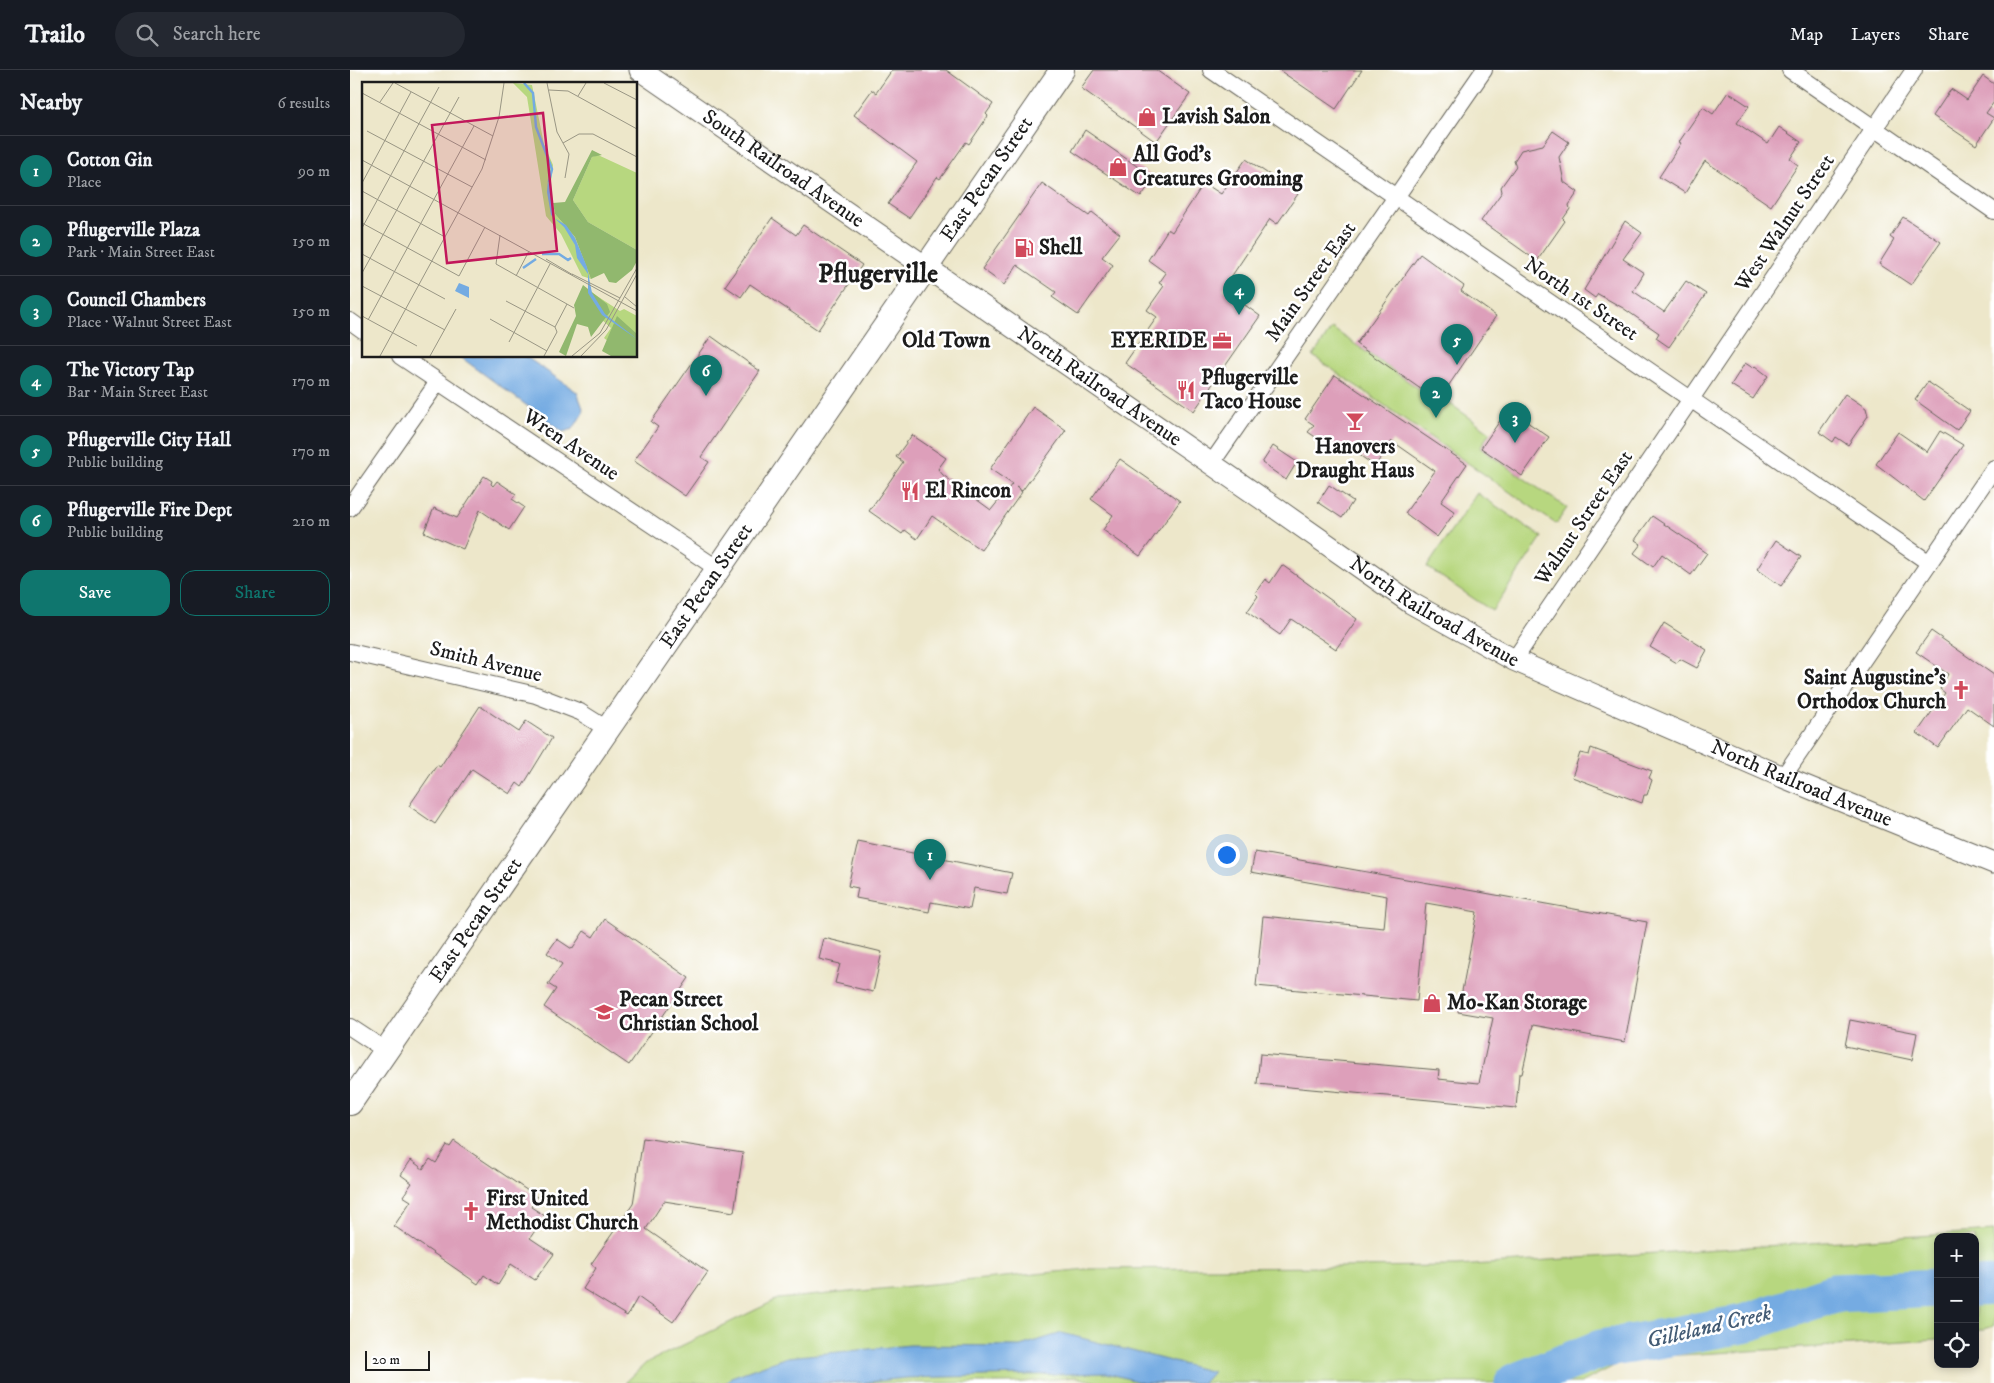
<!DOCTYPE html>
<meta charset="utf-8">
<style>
:root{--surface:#171b24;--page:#242831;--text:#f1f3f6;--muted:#9ea1a6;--line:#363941;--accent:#0f766e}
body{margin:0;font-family:"IM FELL DW Pica",serif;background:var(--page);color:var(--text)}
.controls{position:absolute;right:15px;bottom:15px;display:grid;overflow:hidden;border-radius:10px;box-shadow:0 2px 8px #0003}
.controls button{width:45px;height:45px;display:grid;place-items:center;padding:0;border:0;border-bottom:1px solid var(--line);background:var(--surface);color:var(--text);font:25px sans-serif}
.scale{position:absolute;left:15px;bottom:12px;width:65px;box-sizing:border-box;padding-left:5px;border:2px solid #1c1c1c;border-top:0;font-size:14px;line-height:18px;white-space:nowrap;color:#1c1c1c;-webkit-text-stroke:4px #fff;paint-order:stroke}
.you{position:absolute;left:876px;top:784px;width:18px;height:18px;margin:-12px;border:4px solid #fff;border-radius:50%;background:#1a73e8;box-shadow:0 0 0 8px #1a73e833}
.badge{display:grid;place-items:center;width:32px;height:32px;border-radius:50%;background:var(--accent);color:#fff;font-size:16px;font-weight:700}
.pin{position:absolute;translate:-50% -41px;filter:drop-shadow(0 1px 2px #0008)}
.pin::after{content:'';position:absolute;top:26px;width:18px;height:15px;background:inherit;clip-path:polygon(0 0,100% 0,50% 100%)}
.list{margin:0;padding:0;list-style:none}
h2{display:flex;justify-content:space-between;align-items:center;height:65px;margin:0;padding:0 20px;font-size:21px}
h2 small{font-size:16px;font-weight:400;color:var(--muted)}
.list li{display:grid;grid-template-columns:32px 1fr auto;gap:15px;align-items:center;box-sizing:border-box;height:70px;padding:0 20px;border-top:1px solid var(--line)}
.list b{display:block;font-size:19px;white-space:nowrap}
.list p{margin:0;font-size:16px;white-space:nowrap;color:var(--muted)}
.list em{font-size:16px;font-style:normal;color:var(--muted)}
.actions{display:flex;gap:10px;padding:15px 20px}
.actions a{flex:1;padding:11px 0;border:1px solid var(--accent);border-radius:15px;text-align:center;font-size:18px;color:var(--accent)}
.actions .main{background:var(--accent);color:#fff}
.icon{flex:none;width:28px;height:28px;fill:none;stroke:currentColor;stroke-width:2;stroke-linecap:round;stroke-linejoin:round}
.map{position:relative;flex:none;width:1644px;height:1313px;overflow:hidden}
header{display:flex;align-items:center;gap:30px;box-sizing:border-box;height:70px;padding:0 25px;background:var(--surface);border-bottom:1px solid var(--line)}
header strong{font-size:24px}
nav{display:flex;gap:28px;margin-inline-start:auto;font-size:18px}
.search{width:350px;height:45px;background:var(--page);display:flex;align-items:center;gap:12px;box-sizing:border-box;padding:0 18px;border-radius:28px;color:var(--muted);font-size:19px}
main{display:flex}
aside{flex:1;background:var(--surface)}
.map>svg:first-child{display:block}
.green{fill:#b7d77f;stroke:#6a7a4e}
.water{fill:#74abe2;stroke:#48647f}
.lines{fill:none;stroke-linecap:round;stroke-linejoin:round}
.river{stroke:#74abe2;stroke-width:39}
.building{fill:#dd9fba}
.minor-casing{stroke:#656359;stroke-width:18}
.tertiary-casing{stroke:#656359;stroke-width:23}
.secondary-casing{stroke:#656359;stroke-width:26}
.minor{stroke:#fff;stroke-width:16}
.tertiary{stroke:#fff;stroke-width:21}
.secondary{stroke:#fff;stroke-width:24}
.labels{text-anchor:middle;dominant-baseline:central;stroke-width:5;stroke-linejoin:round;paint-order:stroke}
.poi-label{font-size:21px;font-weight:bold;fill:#1c1c1c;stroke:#fff;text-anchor:start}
.street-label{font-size:21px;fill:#1c1c1c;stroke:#fff}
.neighbourhood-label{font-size:22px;font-weight:bold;fill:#1c1c1c;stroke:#fff}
.water-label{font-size:22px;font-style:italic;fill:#445c75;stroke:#fff}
.district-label{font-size:26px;font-weight:bold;fill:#1c1c1c;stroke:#fff}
.inset-river{fill:none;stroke:#74abe2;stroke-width:2.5}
.inset-road{fill:none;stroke:#999684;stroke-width:1}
.view{fill:#c2185b;fill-opacity:0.15;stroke:#c2185b;stroke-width:2.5}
.inset-edge{fill:none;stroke:#1c1c1c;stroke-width:2.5}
</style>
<header>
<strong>Trailo</strong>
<div class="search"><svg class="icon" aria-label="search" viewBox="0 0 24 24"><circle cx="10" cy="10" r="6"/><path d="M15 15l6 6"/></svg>Search here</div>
<nav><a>Map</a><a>Layers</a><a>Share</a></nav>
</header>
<main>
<aside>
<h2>Nearby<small>6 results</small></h2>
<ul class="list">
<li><span class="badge">1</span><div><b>Cotton Gin</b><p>Place</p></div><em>90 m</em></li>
<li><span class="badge">2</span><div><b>Pflugerville Plaza</b><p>Park · Main Street East</p></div><em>150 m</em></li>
<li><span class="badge">3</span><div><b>Council Chambers</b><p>Place · Walnut Street East</p></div><em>150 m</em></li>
<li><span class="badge">4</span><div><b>The Victory Tap</b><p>Bar · Main Street East</p></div><em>170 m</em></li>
<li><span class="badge">5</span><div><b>Pflugerville City Hall</b><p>Public building</p></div><em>170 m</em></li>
<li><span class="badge">6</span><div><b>Pflugerville Fire Dept</b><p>Public building</p></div><em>210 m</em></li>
</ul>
<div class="actions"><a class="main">Save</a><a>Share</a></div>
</aside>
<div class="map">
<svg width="1644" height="1313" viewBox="0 0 1644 1313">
<rect width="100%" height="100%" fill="#fff"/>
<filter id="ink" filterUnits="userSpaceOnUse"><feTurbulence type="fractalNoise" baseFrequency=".02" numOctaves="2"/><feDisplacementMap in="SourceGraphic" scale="10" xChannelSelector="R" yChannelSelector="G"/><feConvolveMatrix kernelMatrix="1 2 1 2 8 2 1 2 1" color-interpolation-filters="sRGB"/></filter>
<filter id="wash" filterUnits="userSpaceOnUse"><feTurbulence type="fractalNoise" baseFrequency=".0096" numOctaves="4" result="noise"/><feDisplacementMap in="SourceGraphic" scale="20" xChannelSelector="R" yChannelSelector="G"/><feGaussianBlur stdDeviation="1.12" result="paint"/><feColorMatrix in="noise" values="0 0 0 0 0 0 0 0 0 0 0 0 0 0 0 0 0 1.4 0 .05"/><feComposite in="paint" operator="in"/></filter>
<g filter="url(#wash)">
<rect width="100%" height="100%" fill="#ede7ca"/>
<path class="green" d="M982,258l107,75 3,-5 48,34 -10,16 87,60 -11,16 -243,-168z
M1127,423l65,44 -50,74 -65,-44z
M1644,1161v95l-19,6v-95h-37v103l-309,18 -48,25h-480l-26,-6 -61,6h-389l21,-20 132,-64 309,-30 370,-3z"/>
<path class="water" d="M109,286h66l52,36 7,19 -11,18 -10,3z
M712,1263l151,39 -10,11h-60l-36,-10 -201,5 -47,5h-133l5,-6 56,-20 123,-12 110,1z"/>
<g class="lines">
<path class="river" d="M1625,1217l19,-1
M1164,1313l87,-34 142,-25 91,-31 104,-5"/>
</g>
<g id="blocks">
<path class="building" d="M542,0h54l47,34 -7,10 2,2 -19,28 -3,-2 -26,37 -3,-2 -28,41 -21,-14 29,-42 -63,-47 18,-25 4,3z
M744,0h62l34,24 -34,48 -75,-54z
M929,0h83l-26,39z
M1633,6l11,8v18l-8,11 8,5 -18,27 -43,-29 18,-27 16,11z
M1378,22l21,14 -12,17 31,21 11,-17 22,15 -11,17 8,6 -27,41 -66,-45 -20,32 -26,-16 22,-34 -2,-1 24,-35 10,7z
M735,60l69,48 -13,19 -69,-46z
M1203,61l16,11 -10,15 5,25 14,10 -9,13 1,4 -7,10 2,2 -28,40 -56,-40 21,-29 -1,-5 15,-21 -2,-5 7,-11 22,-5z
M896,89l52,35 -21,30 -7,-5 -47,70 37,27 -66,95 -69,-48 32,-46 -10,-7 17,-24 -5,-3 7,-10 -18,-13 20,-31 4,3 32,-49 17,11z
M692,113l47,33 3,-4 28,22 -18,23 11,8 -35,50 -26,-18 4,-5 -39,-27 -13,20 -22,-16z
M1553,147l38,25 -30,43 -32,-21 15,-24 -4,-3z
M422,148l24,17 7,-10 59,40 -44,65 -68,-46 -9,13 -16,-11z
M1275,151l17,12 -19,26 21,14 -11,18 31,21 22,-31 20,13 -37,53 -13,-9 3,-5 -36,-25 -25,-14 -3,4 -11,-8z
M1070,184l44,32 -3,5 35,25 -58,85 -82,-57z
M361,266l49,35 -59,86 8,5 -24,34 -51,-35 24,-34 -7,-5z
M1395,293l8,5 2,-2 13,10 -15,23 -22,-14z
M985,305l132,89 -26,38 14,10 -18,25 -32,-24 30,-42 -43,-30 -17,25 -30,-21 -6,8 -31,-21 6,-7 -9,-6z
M1578,312l42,29 -13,19 -42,-30z
M1495,324l21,14 2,8 -20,29 -12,-8 -3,5 -14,-10z
M683,337l33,23 -44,61 -6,-4 6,5 -41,58 -49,-34 -15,23 -12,-9 -3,4 -33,-23 34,-49 -7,-5 16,-22 34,23 -8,11 5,6 48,35 21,-26 -22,-15z
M1158,339l41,28 -27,39 -41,-28z
M1590,361l23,14 -39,56 -48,-37 22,-32 29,20z
M923,376l24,16 -11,18 -24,-17z
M770,389l60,42 -40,55 -37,-26 10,-15 -22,-16z
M134,406l8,5 -1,3 2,2 4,-5 19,13 -4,5 12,8 -15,23 -29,-20 -17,39 -39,-17 10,-24 23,10z
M979,415l24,16 -11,17 -24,-16z
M1302,446l55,37 -16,22 -29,-21 -9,13 -19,-14 7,-9 -6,-4z
M1426,470l25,17 -20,29 -24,-17z
M932,495l75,54 -21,30 -45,-30 -11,16 -33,-23 11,-16 -3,-3 10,-14 5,4z
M1314,553l43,27 -10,18 -17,-9 -3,4 -27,-16z
M1581,561l63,44v51l-27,-19 -29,41 -21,-15 28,-40 -5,-4 8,-15 -32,-22z
M130,636l39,26 7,-11 26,17 -30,49 -5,-4 -7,11 -38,-25 -37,55 -26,-18 28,-41 3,2z
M1241,678l61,23 -3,7 3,2 -5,15h-3l-2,8 -70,-26 8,-24 9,2z
M508,772l154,31 -5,21 -33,-6 -4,21 -39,-7 -2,10 -73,-14 2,-10 -10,-2z
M905,782l392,70 -22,120 -92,-17 -11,49h-3l-3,34 -259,-24 3,-30 179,16 -1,9 41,4 14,-65 -35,-6 19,-100 -51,-9 -9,98 -161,-15 7,-70 121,12 3,-32 -136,-24z
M255,849l84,59 -60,87 -85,-58 12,-18 -8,-5 14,-20 -15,-11 10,-14 15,10 12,-18 9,6z
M474,868l58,14 -9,40 -38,-9 5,-19 -21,-5z
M1500,950l67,13 -5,27 -67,-14z
M293,1068l100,15 -9,59 -70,-11 -18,28 62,43 -35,50 -35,-25 -11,19 -44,-27 13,-21 -5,-4 42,-60z
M104,1071l83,56 -6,10 14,9 -15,22 24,16 -19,26 -24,-16 -13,21 -14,-10 -6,9 -84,-58 17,-25 -8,-5 9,-13 -11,-8 10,-15 12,9 7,-10 6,4 11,-18 3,2z"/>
</g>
</g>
<g filter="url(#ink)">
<use href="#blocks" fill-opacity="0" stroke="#656359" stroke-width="1"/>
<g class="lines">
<g class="minor-casing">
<path id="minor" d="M861,0l717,492
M1440,0l204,141
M0,251l14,10
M50,286l318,213
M861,394l273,-394
M0,438l88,-126
M0,582l186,43 44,17 27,17
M1164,590l400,-590
M1433,707l211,-309
M0,957l35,23"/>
</g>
<g class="tertiary-casing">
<g id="tertiary">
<path id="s1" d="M290,0l634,437 137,96 103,57 269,117 211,86"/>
</g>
</g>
<g class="secondary-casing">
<g id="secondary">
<path id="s2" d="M0,1033l712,-1033"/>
</g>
</g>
<use href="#minor" class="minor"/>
<use href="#tertiary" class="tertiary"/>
<use href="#secondary" class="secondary"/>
</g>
</g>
<defs>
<g id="shop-bare" transform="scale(1.5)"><path d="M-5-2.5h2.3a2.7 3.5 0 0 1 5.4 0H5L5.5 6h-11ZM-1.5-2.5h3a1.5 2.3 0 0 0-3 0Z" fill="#d1495b" stroke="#fff" stroke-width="2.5" paint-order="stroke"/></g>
<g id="fuel-bare" transform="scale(1.5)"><path d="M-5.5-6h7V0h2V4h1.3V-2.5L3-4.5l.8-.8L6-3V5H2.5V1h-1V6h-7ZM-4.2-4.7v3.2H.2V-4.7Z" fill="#d1495b" stroke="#fff" stroke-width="2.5" paint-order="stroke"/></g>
<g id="office-bare" transform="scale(1.5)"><path d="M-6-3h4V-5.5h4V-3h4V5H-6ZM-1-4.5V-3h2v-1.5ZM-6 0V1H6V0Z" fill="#d1495b" stroke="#fff" stroke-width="2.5" paint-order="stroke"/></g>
<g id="restaurant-bare" transform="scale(1.5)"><path d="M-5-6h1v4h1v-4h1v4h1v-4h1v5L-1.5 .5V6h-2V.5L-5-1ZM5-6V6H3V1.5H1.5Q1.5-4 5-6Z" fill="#d1495b" stroke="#fff" stroke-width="2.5" paint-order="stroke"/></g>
<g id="bar-bare" transform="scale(1.5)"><path d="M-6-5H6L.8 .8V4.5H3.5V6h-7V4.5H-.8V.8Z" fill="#d1495b" stroke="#fff" stroke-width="2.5" paint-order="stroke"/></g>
<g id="church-bare" transform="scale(1.5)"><path d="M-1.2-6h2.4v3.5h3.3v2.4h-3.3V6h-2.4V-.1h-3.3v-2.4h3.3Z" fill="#d1495b" stroke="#fff" stroke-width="2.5" paint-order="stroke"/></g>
<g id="school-bare" transform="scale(1.5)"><path d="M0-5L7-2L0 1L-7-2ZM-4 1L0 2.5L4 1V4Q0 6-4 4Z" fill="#d1495b" stroke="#fff" stroke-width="2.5" paint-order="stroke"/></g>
</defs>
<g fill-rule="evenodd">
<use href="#shop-bare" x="797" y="47"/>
<use href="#shop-bare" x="768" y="97"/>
<use href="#fuel-bare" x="674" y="178"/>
<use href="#office-bare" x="872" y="271"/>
<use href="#restaurant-bare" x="836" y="320"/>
<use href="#bar-bare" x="1005" y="351"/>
<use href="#restaurant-bare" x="560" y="421"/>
<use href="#church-bare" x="1611" y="620"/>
<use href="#shop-bare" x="1082" y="933"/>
<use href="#school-bare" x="254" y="942"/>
<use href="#church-bare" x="121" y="1141"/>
</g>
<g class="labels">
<g class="poi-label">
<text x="812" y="47">Lavish Salon</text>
<text x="783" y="85">All God's<tspan x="783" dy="24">Creatures Grooming</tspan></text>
<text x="689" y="178">Shell</text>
<text x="857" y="271" text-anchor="end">EYERIDE</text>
<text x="851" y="308">Pflugerville<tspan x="851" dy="24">Taco House</tspan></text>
<text x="1005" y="377" text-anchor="middle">Hanovers<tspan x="1005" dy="24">Draught Haus</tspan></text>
<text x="575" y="421">El Rincon</text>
<text x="1596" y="608" text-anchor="end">Saint Augustine's<tspan x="1596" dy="24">Orthodox Church</tspan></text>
<text x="269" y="930">Pecan Street<tspan x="269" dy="24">Christian School</tspan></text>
<text x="1097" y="933">Mo-Kan Storage</text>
<text x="136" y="1129">First United<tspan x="136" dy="24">Methodist Church</tspan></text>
</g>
<g class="street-label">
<text stroke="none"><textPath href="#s1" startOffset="174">South Railroad Avenue</textPath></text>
<text stroke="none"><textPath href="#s2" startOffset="1122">East Pecan Street</textPath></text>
<text transform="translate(1435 153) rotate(-56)">West Walnut Street</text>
<text transform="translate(961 212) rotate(-55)">Main Street East</text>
<text transform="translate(1231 229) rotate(34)">North 1st Street</text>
<text stroke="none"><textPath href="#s1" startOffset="558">North Railroad Avenue</textPath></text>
<text transform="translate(221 375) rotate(34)">Wren Avenue</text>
<text transform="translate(1234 448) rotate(-56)">Walnut Street East</text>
<text stroke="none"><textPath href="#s2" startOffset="628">East Pecan Street</textPath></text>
<text stroke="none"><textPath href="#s1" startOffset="962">North Railroad Avenue</textPath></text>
<text transform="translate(136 592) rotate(14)">Smith Avenue</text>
<text stroke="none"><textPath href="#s1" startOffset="1368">North Railroad Avenue</textPath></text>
<text stroke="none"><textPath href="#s2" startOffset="222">East Pecan Street</textPath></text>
</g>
<g class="neighbourhood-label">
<text x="596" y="270">Old Town</text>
</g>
<g class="water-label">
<text transform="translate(1359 1257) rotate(-13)">Gilleland Creek</text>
</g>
<g class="district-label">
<text x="528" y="204">Pflugerville</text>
</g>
</g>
<g transform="translate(12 12)">
<rect width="275" height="275" fill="#ede7ca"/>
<path d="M151,1l19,2 12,59 9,21 -3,25 5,24 20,23 16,42 -9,-3 -21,-42 -15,-18 -19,-119zM236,73l39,18v77l-49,-28 -15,-22 19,-43zM232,212l26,17 4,-2 13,7v40l-17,-5 -16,-13 7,-10 -11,-10z" fill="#b7d77f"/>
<path d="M230,68l10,5 -10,2 -19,43 15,22 49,28v11l-5,9 -16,13 -7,-1 -5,-9 -13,6 -16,-42 -20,-23 -2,-11 12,-1zM221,203l24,19 3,8 -19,25 -3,-10 -11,-3 -11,32 -7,-4 17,-36 -2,-11zM255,234l20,18v22h-26l-9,-5z" fill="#91b86e"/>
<path d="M186,97l6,39 12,7 9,13 12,29 5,26 13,21 32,25 -35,-24 -14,-22v-19l-11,-16 -2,-13 -11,-18 -13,-12 -4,-23zM97,201l10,4v11l-14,-7z" fill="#74abe2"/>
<path class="inset-river" d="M162,1l9,10 3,34 16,42 -3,13M180,172h17l9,6 3,-2M161,186l13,-9"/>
<path class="inset-road" d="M33,1l98,53M185,1l10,49 12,22 -4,24M242,1l33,17M187,8l19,1 69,38M0,11l124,67M216,14l8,-13M18,20l13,-19M5,49l105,56M201,61l16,-9h14l44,23M0,78l275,151M0,101l49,-91M0,109l83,46M0,141l97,53 26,-49M0,146l77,-141M138,153l-4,29 78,44M0,172l83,45M184,177l27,16M0,191l97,-176M210,192l48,24M154,194l13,-25M0,204l83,44M263,215l12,10M144,219l49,26M0,234l55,30M128,237l57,32M6,238l106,-194M193,245l12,-23M147,260l41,-78M18,274l102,-187 17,-52 5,-34M68,274l26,-47M182,274l13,-24 -2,-5M210,274l28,-23 37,-65M219,274l25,-26 31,-56"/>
<path class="view" d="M181,31l14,138 -110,12 -15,-138z"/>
<rect width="275" height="275" class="inset-edge"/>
</g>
</svg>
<div class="controls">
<button>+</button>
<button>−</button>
<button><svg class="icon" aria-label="locate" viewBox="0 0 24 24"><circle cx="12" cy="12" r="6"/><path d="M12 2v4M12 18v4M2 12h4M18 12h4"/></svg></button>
</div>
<div class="scale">20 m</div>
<div class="you"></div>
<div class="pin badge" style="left:580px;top:810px">1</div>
<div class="pin badge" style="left:1086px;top:348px">2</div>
<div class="pin badge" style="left:1165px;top:373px">3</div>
<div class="pin badge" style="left:889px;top:245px">4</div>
<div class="pin badge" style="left:1107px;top:295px">5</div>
<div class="pin badge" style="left:356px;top:326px">6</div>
</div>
</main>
